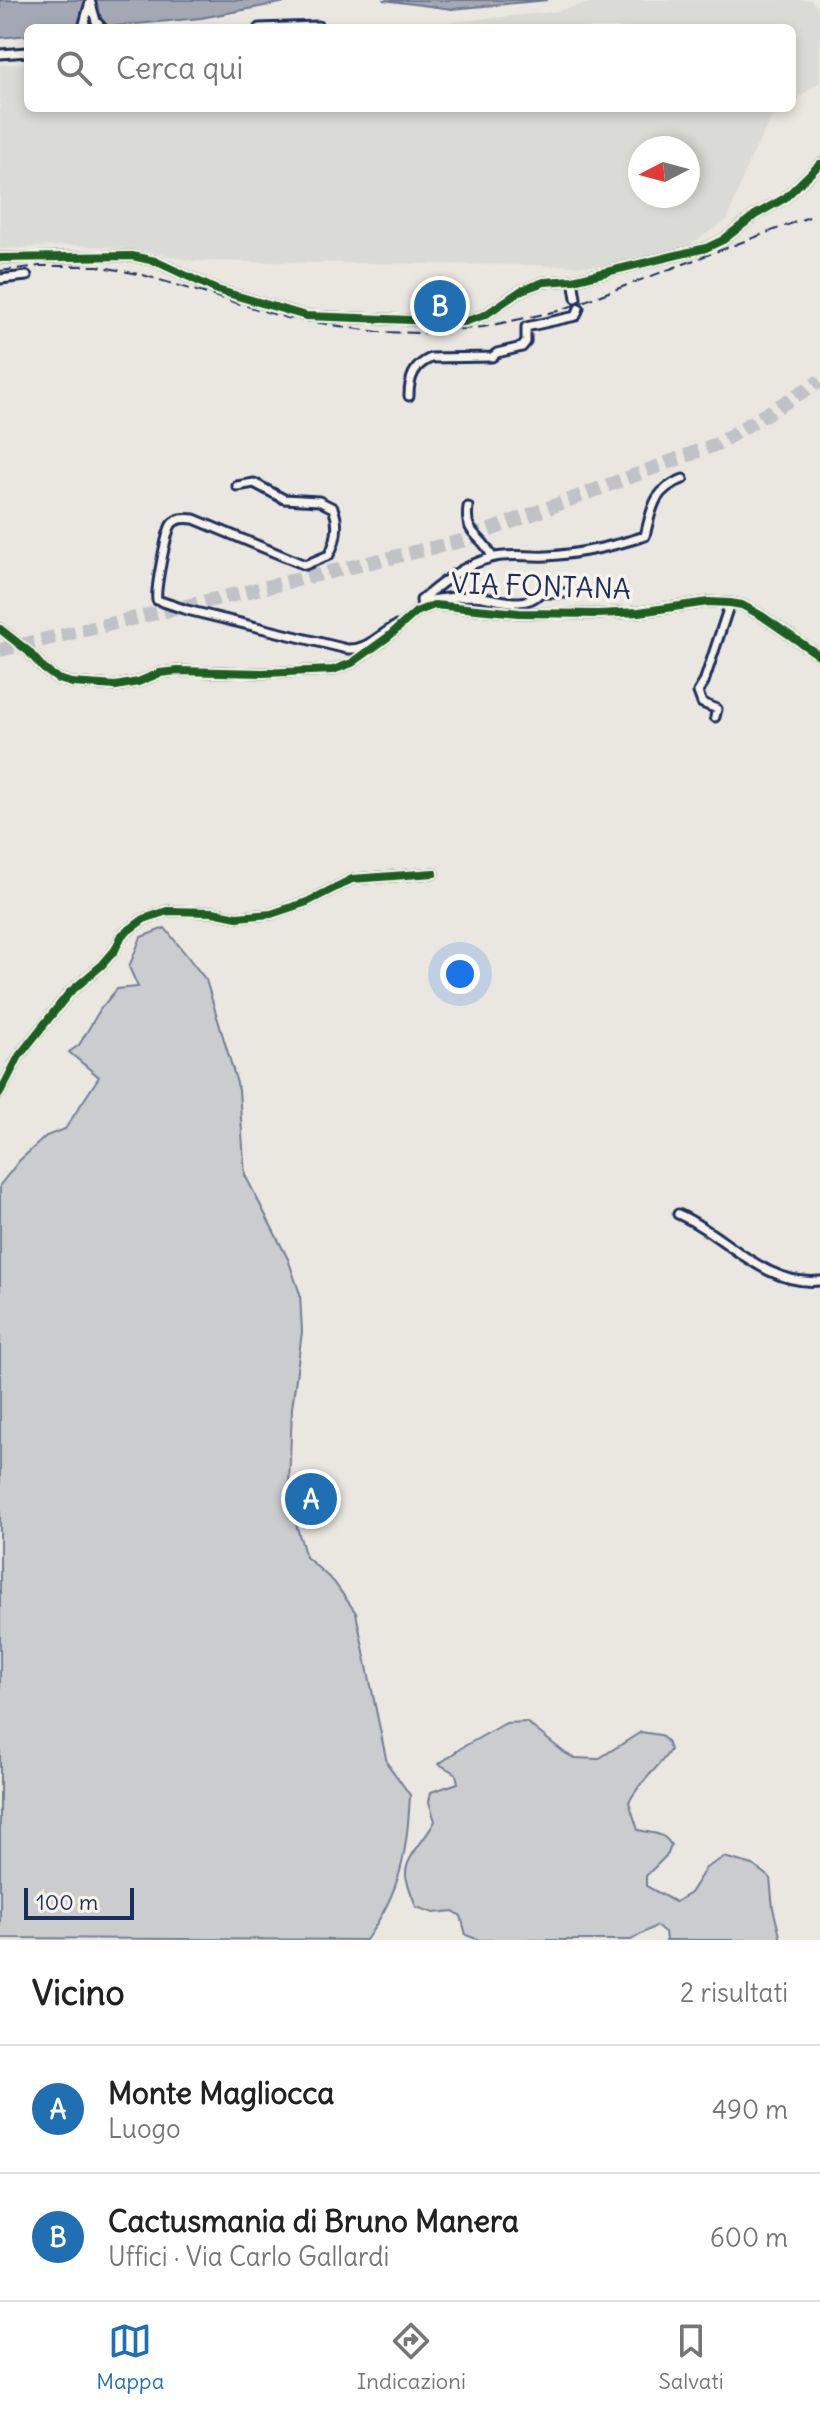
<!DOCTYPE html>
<html lang="it">
<meta charset="utf-8">
<style>
:root{--surface:#fff;--page:#f6f6f6;--text:#222;--muted:#767676;--line:#e0e0e0;--accent:#1f6fb2}
body{margin:0;font-family:Delius,sans-serif;background:var(--page);color:var(--text)}
.compass{position:absolute;left:628px;top:136px;width:72px;height:72px;border-radius:50%;background:var(--surface);box-shadow:0 4px 12px #0003;rotate:264deg}
.scale{position:absolute;left:24px;bottom:20px;width:110px;box-sizing:border-box;padding-left:8px;border:4px solid #1b2f5e;border-top:0;font-size:22px;line-height:28px;white-space:nowrap;color:#1b2f5e;-webkit-text-stroke:6px #f7f3e8;paint-order:stroke}
.you{position:absolute;left:460px;top:974px;width:28px;height:28px;margin:-20px;border:6px solid #fff;border-radius:50%;background:#1a73e8;box-shadow:0 0 0 12px #1a73e833}
.badge{display:grid;place-items:center;width:52px;height:52px;border-radius:50%;background:var(--accent);color:#fff;font-size:26px;font-weight:700}
.pin{position:absolute;translate:-50% -50%;border:4px solid #fff;box-shadow:0 2px 8px #0006}
.list{margin:0;padding:0;list-style:none}
h2{display:flex;justify-content:space-between;align-items:center;height:104px;margin:0;padding:0 32px;font-size:34px}
h2 small{font-size:26px;font-weight:400;color:var(--muted)}
.list li{display:grid;grid-template-columns:52px 1fr auto;gap:24px;align-items:center;box-sizing:border-box;height:128px;padding:0 32px;border-top:2px solid var(--line)}
.list b{display:block;font-size:30px;white-space:nowrap}
.list p{margin:0;font-size:26px;white-space:nowrap;color:var(--muted)}
.list em{font-size:26px;font-style:normal;color:var(--muted)}
.icon{flex:none;width:44px;height:44px;fill:none;stroke:currentColor;stroke-width:2;stroke-linecap:round;stroke-linejoin:round}
.map{position:relative;flex:none;width:820px;height:1940px;overflow:hidden}
.search{position:absolute;background:var(--surface);box-shadow:0 4px 12px #0003;left:24px;right:24px;top:24px;height:88px;display:flex;align-items:center;gap:20px;box-sizing:border-box;padding:0 28px;border-radius:12px;color:var(--muted);font-size:30px}
.sheet{height:360px;background:var(--surface)}
nav{display:flex;justify-content:space-around;align-items:center;box-sizing:border-box;height:112px;border-top:2px solid var(--line);background:var(--surface);font-size:22px;color:var(--muted)}
nav a{display:grid;justify-items:center;gap:4px}
nav .on{color:var(--accent)}
.map>svg:first-child{display:block}
.built{fill:#dadad6;fill-rule:evenodd}
.green{fill:#cbcccd;stroke:#737e96;stroke-width:2}
.water{fill:#a3a8b4;stroke:#6d7892;stroke-width:2}
.lines{fill:none;stroke-linecap:round;stroke-linejoin:round}
.highway-tunnel{stroke:#c1c2c6;stroke-width:14;stroke-dasharray:14 7;stroke-linecap:butt}
.street-casing{stroke:#1b2f5e;stroke-width:13}
.street{stroke:#f7f3e8;stroke-width:7}
.rail{stroke:#1b2f5e;stroke-width:2;stroke-dasharray:12 6;stroke-linecap:butt}
.cycleway-casing{stroke:#f7f3e8;stroke-width:13}
.cycleway{stroke:#1b5e20;stroke-width:8}
.labels{text-anchor:middle;dominant-baseline:central;stroke-width:7;stroke-linejoin:round;paint-order:stroke}
.street-label{font-size:28px;fill:#1b2f5e;stroke:#f7f3e8}
</style>
<div class="map">
<svg width="820" height="1940" viewBox="0 0 820 1940">
<rect width="100%" height="100%" fill="#eae7e0"/>
<filter id="ink" filterUnits="userSpaceOnUse"><feTurbulence type="fractalNoise" baseFrequency=".0125" numOctaves="2"/><feDisplacementMap in="SourceGraphic" scale="16" xChannelSelector="R" yChannelSelector="G"/><feConvolveMatrix kernelMatrix="1 2 1 2 8 2 1 2 1" color-interpolation-filters="sRGB"/></filter>
<g filter="url(#ink)">
<path class="built" d="M601,0h210l9,11v71l-28,20v-74h-401l162,-16z
M28,63v45h756l-12,9 -23,44 -22,59 -39,26 -84,20 -411,-5 -51,-11 -63,-5 -79,4v-184zM640,148h48v48h-48z"/>
<path class="green" d="M165,928l41,52 33,110 6,85 43,84 12,35 2,38 -10,76 -3,77 6,36 11,36 28,25 22,31 31,150 23,32c-3,60 -9,95 -44,145l-366,-2v-753l19,-24 27,-25 19,-7 34,-52 -30,-25 10,-7 22,-37 16,-19 21,-2 -9,-20 12,-30z
M526,1722l39,31 9,5 24,1 43,-27 19,3 7,6 3,9c-12,19 -30,31 -41,52l9,28c14,4 25,1 33,15l-3,9 -22,22v10l29,16 15,-9 16,-25 18,-11 29,8 17,13 3,30 8,32h-115l-1,-8 -9,-6 -25,14h-152l-13,-5 -5,-19 -8,-5 -19,2 -18,-6c-3,-10 -8,-20 -10,-31 -2,-18 21,-38 29,-55l-6,-19 2,-10 27,-9 -2,-9 -17,-10 22,-16 45,-25z"/>
<path class="water" d="M0,0h296l-95,18 -108,10h-65v7l-28,3z
M383,0h165l-96,9z"/>
<g class="lines">
<path class="highway-tunnel" d="M0,650l461,-109 256,-97 103,-63"/>
<g class="street-casing">
<path id="street" d="M90,0l6,21 6,7
M83,28l7,-26
M259,28l59,-2
M0,54l28,-2
M0,258l132,-2 23,5 62,29 89,26 158,6 21,-7 37,-25 22,-8 29,-2 133,-32 17,-8 32,-25 30,-17 35,-34
M0,279l27,-3
M573,280l3,18
M409,396c0,-18 5,-31 22,-38l61,-1 5,-4 25,-6 4,-5v-15l50,-11 3,-8
M237,486l17,-3 30,16 35,2 14,7c6,15 4,32 -4,47l-24,10 -111,-46c-7,-1 -18,-2 -23,6 -5,9 -16,65 -14,75l30,10 160,39c22,1 31,-14 49,-23
M468,507c-4,30 14,26 24,50
M422,602c9,-3 40,-6 51,-6 22,1 51,15 67,-3h26
M422,609l-1,-9c22,-18 42,-35 70,-42 17,-5 37,-1 56,-2 32,-2 67,-10 98,-20 7,-28 8,-46 38,-57
M0,629l28,22 16,18 14,10 14,4 44,3 22,-4 22,-9 17,-2 86,2 70,-3 19,-7 36,-26 28,-25 18,-7 85,8 79,1 41,-2 69,-10 22,1 12,2 20,11 58,40
M715,717l2,-8 -15,-6 -4,-11 6,-10 26,-79
M0,1093l19,-37 50,-63 33,-28 13,-15 7,-15 22,-16 23,-8 46,1 24,5 34,-3 36,-12 45,-23 82,-6
M678,1214c47,20 86,73 142,67"/>
</g>
<use href="#street" class="street"/>
<path class="rail" d="M0,271l40,-5h58l45,9 144,43 91,14 44,1 61,-6 75,-16 251,-94"/>
<g class="cycleway-casing">
<path id="cycleway" d="M0,258l132,-2 23,5 62,29 89,26 158,6 21,-7 37,-25 22,-8 29,-2 133,-32 17,-8 32,-25 30,-17 35,-34
M0,629l28,22 16,18 14,10 14,4 44,3 22,-4 22,-9 17,-2 86,2 70,-3 19,-7 36,-26 28,-25 18,-7 85,8 79,1 41,-2 69,-10 22,1 12,2 20,11 58,40
M0,1093l19,-37 50,-63 33,-28 13,-15 7,-15 22,-16 23,-8 46,1 24,5 34,-3 36,-12 45,-23 82,-6"/>
</g>
<use href="#cycleway" class="cycleway"/>
</g>
</g>
<g class="labels">
<g class="street-label">
<text transform="translate(541 586) rotate(2)">VIA FONTANA</text>
</g>
</g>
</svg>
<svg class="compass" viewBox="-18 -18 36 36"><path d="M0-13l5 13h-10z" fill="#e53935"/><path d="M0 13l5-13h-10z" fill="#767676"/></svg>
<div class="scale">100 m</div>
<div class="you"></div>
<div class="pin badge" style="left:311px;top:1499px">A</div>
<div class="pin badge" style="left:440px;top:306px">B</div>
<div class="search"><svg class="icon" aria-label="search" viewBox="0 0 24 24"><circle cx="10" cy="10" r="6"/><path d="M15 15l6 6"/></svg>Cerca qui</div>
</div>
<section class="sheet">
<h2>Vicino<small>2 risultati</small></h2>
<ul class="list">
<li><span class="badge">A</span><div><b>Monte Magliocca</b><p>Luogo</p></div><em>490 m</em></li>
<li><span class="badge">B</span><div><b>Cactusmania di Bruno Manera</b><p>Uffici · Via Carlo Gallardi</p></div><em>600 m</em></li>
</ul>
</section>
<nav>
<a class="on"><svg class="icon" aria-label="map" viewBox="0 0 24 24"><path d="M3 6l6-2 6 2 6-2v14l-6 2-6-2-6 2zM9 4v14M15 6v14"/></svg>Mappa</a>
<a><svg class="icon" aria-label="directions" viewBox="0 0 24 24"><path d="M12 3l9 9-9 9-9-9zM9 14v-3h6M13 9l2 2-2 2"/></svg>Indicazioni</a>
<a><svg class="icon" aria-label="saved" viewBox="0 0 24 24"><path d="M7 4h10v16l-5-4-5 4z"/></svg>Salvati</a>
</nav>
